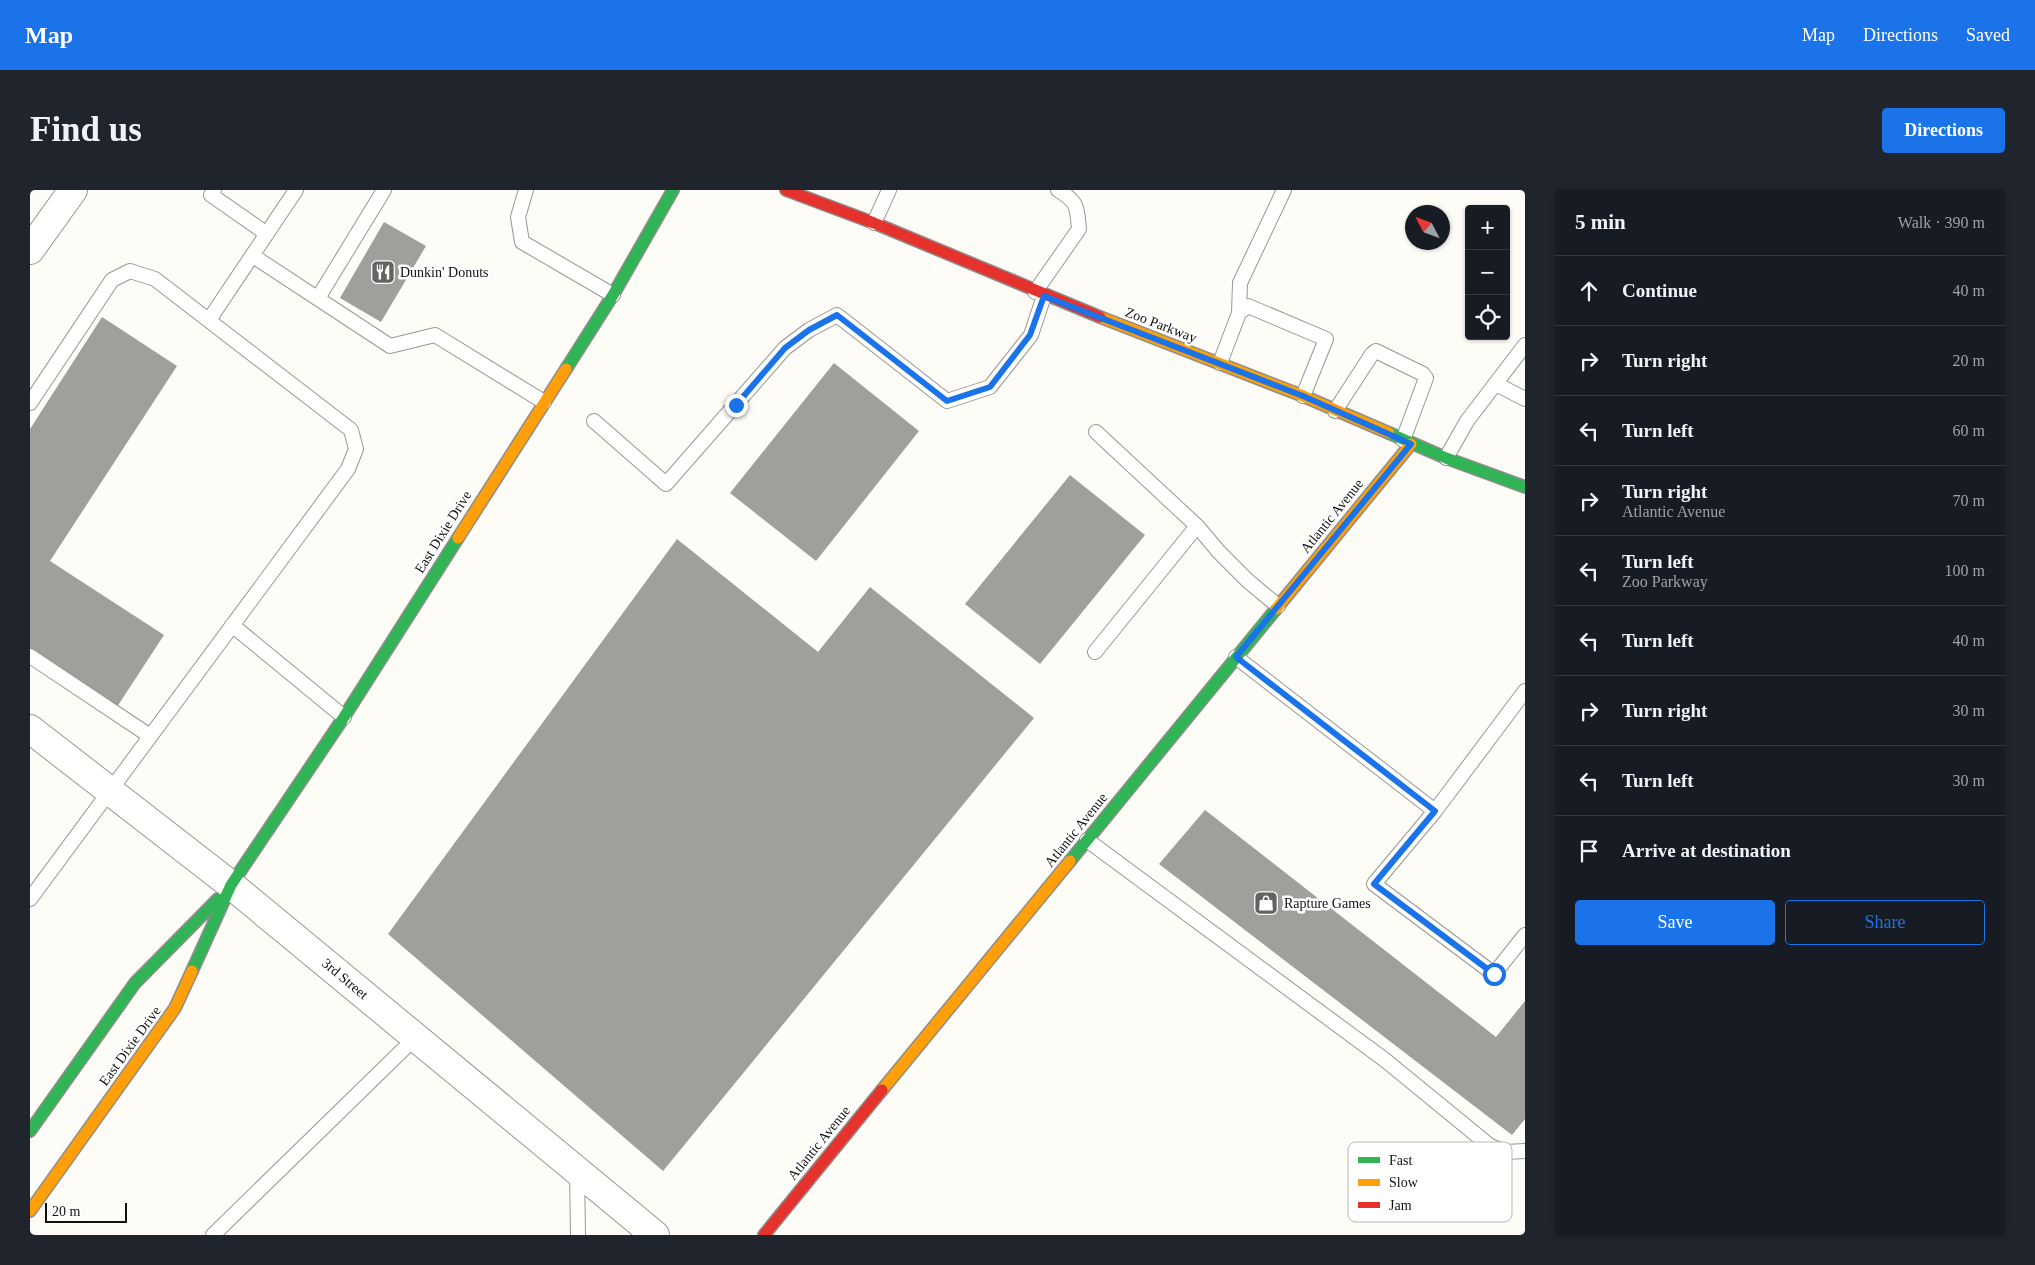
<!DOCTYPE html>
<meta charset="utf-8">
<style>
:root{--surface:#171b24;--page:#20242c;--text:#f1f3f6;--muted:#9ea1a6;--line:#363941;--accent:#1a73e8}
body{margin:0;font-family:Georgia,serif;background:var(--page);color:var(--text)}
.controls{position:absolute;right:15px;top:15px;display:grid;overflow:hidden;border-radius:5px;box-shadow:0 1px 4px #0004}
.controls button{width:45px;height:45px;display:grid;place-items:center;padding:0;border:0;border-bottom:1px solid var(--line);background:var(--surface);color:var(--text);font:25px sans-serif}
.compass{position:absolute;left:1375px;top:15px;width:45px;height:45px;border-radius:50%;background:var(--surface);box-shadow:0 1px 4px #0004;rotate:311deg}
.scale{position:absolute;left:15px;bottom:12px;width:82px;box-sizing:border-box;padding-left:5px;border:2px solid #111;border-top:0;font-size:14px;line-height:18px;white-space:nowrap;color:#111;-webkit-text-stroke:4px #fff;paint-order:stroke}
.stop{position:absolute;width:15px;height:15px;margin:-11px;border:4px solid #1a73e8;border-radius:50%;background:#fff}
.stop.end{background:#1a73e8;border-color:#fff;box-shadow:0 1px 5px #0008}
.list{margin:0;padding:0;list-style:none}
h2{display:flex;justify-content:space-between;align-items:center;height:65px;margin:0;padding:0 20px;font-size:21px}
h2 small{font-size:16px;font-weight:400;color:var(--muted)}
.list li{display:grid;grid-template-columns:32px 1fr auto;gap:15px;align-items:center;box-sizing:border-box;height:70px;padding:0 20px;border-top:1px solid var(--line)}
.list b{display:block;font-size:19px;white-space:nowrap}
.list p{margin:0;font-size:16px;white-space:nowrap;color:var(--muted)}
.list em{font-size:16px;font-style:normal;color:var(--muted)}
.actions{display:flex;gap:10px;padding:15px 20px}
.actions a{flex:1;padding:11px 0;border:1px solid var(--accent);border-radius:5px;text-align:center;font-size:18px;color:var(--accent)}
.actions .main{background:var(--accent);color:#fff}
.icon{flex:none;width:28px;height:28px;fill:none;stroke:currentColor;stroke-width:2;stroke-linecap:round;stroke-linejoin:round}
.map{position:relative;flex:none;width:1495px;height:1045px;overflow:hidden;border-radius:5px}
header{display:flex;align-items:center;gap:30px;box-sizing:border-box;height:70px;padding:0 25px;background:var(--accent);color:#fff}
header strong{font-size:24px}
nav{display:flex;gap:28px;margin-inline-start:auto;font-size:18px}
.intro{display:flex;align-items:center;justify-content:space-between;box-sizing:border-box;height:120px;padding:0 30px}
h1{margin:0;font-size:35px}
.button{padding:12px 22px;border-radius:5px;background:var(--accent);color:#fff;font-size:18px;font-weight:700}
main{display:flex;gap:30px;padding:0 30px}
aside{flex:1;background:var(--surface);border-radius:5px;box-shadow:0 1px 4px #0004}
.map>svg:first-child{display:block}
.building{fill:#a19f9c}
.lines{fill:none;stroke-linecap:round;stroke-linejoin:round}
.lane-casing{stroke:#979795;stroke-width:16}
.street-casing{stroke:#979795;stroke-width:30}
.fast-casing{stroke:#8e8d8b;stroke-width:14}
.slow-casing{stroke:#8e8d8b;stroke-width:14}
.jam-casing{stroke:#8e8d8b;stroke-width:14}
.lane{stroke:#fffffe;stroke-width:14}
.street{stroke:#fffffe;stroke-width:28}
.fast{stroke:#30b455;stroke-width:11}
.slow{stroke:#ff9f0a;stroke-width:11}
.jam{stroke:#e5322d;stroke-width:11}
.route{stroke:#1a73e8;stroke-width:6}
.labels{text-anchor:middle;dominant-baseline:central;stroke-width:5;stroke-linejoin:round;paint-order:stroke}
.poi-label{font-size:14px;fill:#111;stroke:#fff;text-anchor:start}
.street-label{font-size:14px;fill:#111;stroke:#fff}
.key{fill:#fff;stroke:#b8b8b8;stroke-width:1}
.key-label{font-size:14px;fill:#111}
</style>
<header>
<strong>Map</strong>
<nav><a>Map</a><a>Directions</a><a>Saved</a></nav>
</header>
<div class="intro"><h1>Find us</h1><a class="button">Directions</a></div>
<main>
<div class="map">
<svg width="1495" height="1045" viewBox="0 0 1495 1045">
<rect width="100%" height="100%" fill="#fdfcf7"/>
<path class="building" d="M354,32l42,24 -45,76 -41,-24z
M72,127l75,49 -127,195 114,74 -49,75 -85,-56v-225z
M804,173l85,68 -103,130 -86,-68z
M1040,285l75,60 -105,129 -75,-60z
M647,349l141,113 52,-65 164,131 -371,453 -275,-237z
M1175,620l291,227 29,-36v118l-13,16 -353,-271z"/>
<g class="lines">
<g class="lane-casing">
<path id="lane" d="M184,0l-3,5 56,39
M496,0l-8,27 4,25 91,53
M844,33l15,-33
M223,66l137,90 45,-11 109,67
M1005,102l44,-63c-2,-22 -1,-27 -21,-39
M288,108l66,-108
M1209,123l1,-30 44,-93
M179,130l87,-130
M1190,173l19,-50 9,-7 78,33 -23,57
M1466,194l29,15
M0,213l82,-123 18,-9 25,8 196,151 5,19 -8,20 -318,430
M1305,221l37,-57 4,-3 47,23 3,4 -23,62
M564,231l72,63 119,-136 24,-18 28,-15 110,86 43,-14 41,-52 13,-39
M1066,242l101,94 22,26 29,29 30,25
M1416,268l21,-37 58,-76
M202,435l112,92
M1065,462l102,-126
M0,466l120,80
M1206,467l199,154 90,-120
M1405,621l-61,73 120,90 31,-39
M1057,650l298,220 105,86 16,6 19,-1
M547,981l1,64
M183,1045l202,-197"/>
</g>
<g class="street-casing">
<path id="street" d="M0,60l43,-60
M0,539l201,156 424,350"/>
</g>
<g class="fast-casing">
<path id="fast" d="M536,179l47,-74 60,-105
M1359,243l57,25 79,29
M1040,671l206,-252
M162,781l39,-86 113,-168 114,-179
M0,941l105,-148 83,-84"/>
</g>
<g class="slow-casing">
<path id="slow" d="M1070,127l203,79 86,37
M428,348l108,-169
M1246,419l135,-165
M852,900l188,-229
M0,1021l145,-203 17,-37"/>
</g>
<g class="jam-casing">
<path id="jam" d="M756,0l88,33 226,94
M734,1045l118,-145"/>
</g>
<use href="#lane" class="lane"/>
<use href="#street" class="street"/>
<use href="#fast" class="fast"/>
<use href="#slow" class="slow"/>
<use href="#jam" class="jam"/>
</g>
<g class="lines">
<path class="route" d="M706,215l49,-57 24,-18 28,-15 110,86 43,-14 40,-52 14,-39 259,100 108,48 -175,213 199,154 -61,73 120,90"/>
</g>
<defs>
<g id="restaurant-square" transform="scale(1.25)"><rect x="-9" y="-9" width="18" height="18" rx="4" fill="#646362" stroke="#fff"/><path d="M-5-6h1v4h1v-4h1v4h1v-4h1v5L-1.5 .5V6h-2V.5L-5-1ZM5-6V6H3V1.5H1.5Q1.5-4 5-6Z" fill="#fff"/></g>
<g id="shop-square" transform="scale(1.25)"><rect x="-9" y="-9" width="18" height="18" rx="4" fill="#646362" stroke="#fff"/><path d="M-5-2.5h2.3a2.7 3.5 0 0 1 5.4 0H5L5.5 6h-11ZM-1.5-2.5h3a1.5 2.3 0 0 0-3 0Z" fill="#fff"/></g>
</defs>
<g fill-rule="evenodd">
<use href="#restaurant-square" x="353" y="82"/>
<use href="#shop-square" x="1236" y="713"/>
</g>
<g class="labels">
<g class="poi-label">
<text x="370" y="82">Dunkin' Donuts</text>
<text x="1254" y="713">Rapture Games</text>
</g>
<g class="street-label">
<text transform="translate(1131 135) rotate(21)">Zoo Parkway</text>
<text transform="translate(1302 326) rotate(-51)">Atlantic Avenue</text>
<text transform="translate(413 342) rotate(-58)">East Dixie Drive</text>
<text transform="translate(1046 640) rotate(-51)">Atlantic Avenue</text>
<text transform="translate(315 789) rotate(40)">3rd Street</text>
<text transform="translate(100 856) rotate(-54)">East Dixie Drive</text>
<text transform="translate(789 953) rotate(-51)">Atlantic Avenue</text>
</g>
</g>
<rect x="1318" y="952" width="164" height="80" rx="8" class="key"/>
<rect x="1328" y="967" width="22" height="6" fill="#30b455"/>
<rect x="1328" y="989" width="22" height="7" fill="#ff9f0a"/>
<rect x="1328" y="1012" width="22" height="6" fill="#e5322d"/>
<g class="key-label">
<text x="1359" y="975">Fast</text>
<text x="1359" y="997">Slow</text>
<text x="1359" y="1020">Jam</text>
</g>
</svg>
<div class="controls">
<button>+</button>
<button>−</button>
<button><svg class="icon" aria-label="locate" viewBox="0 0 24 24"><circle cx="12" cy="12" r="6"/><path d="M12 2v4M12 18v4M2 12h4M18 12h4"/></svg></button>
</div>
<svg class="compass" viewBox="-18 -18 36 36"><path d="M0-13l5 13h-10z" fill="#e53935"/><path d="M0 13l5-13h-10z" fill="#9ea1a6"/></svg>
<div class="scale">20 m</div>
<div class="stop" style="left:1464px;top:784px"></div>
<div class="stop end" style="left:706px;top:215px"></div>
</div>
<aside>
<h2>5 min<small>Walk · 390 m</small></h2>
<ul class="list">
<li><svg class="icon" aria-label="ahead" viewBox="0 0 24 24"><path d="M12 20V5M6 11l6-6 6 6"/></svg><div><b>Continue</b></div><em>40 m</em></li>
<li><svg class="icon" aria-label="right" viewBox="0 0 24 24"><path d="M7 20v-9h11M14 6l5 5-5 5"/></svg><div><b>Turn right</b></div><em>20 m</em></li>
<li><svg class="icon" aria-label="left" viewBox="0 0 24 24"><path d="M17 20v-9H6M10 6l-5 5 5 5"/></svg><div><b>Turn left</b></div><em>60 m</em></li>
<li><svg class="icon" aria-label="right" viewBox="0 0 24 24"><path d="M7 20v-9h11M14 6l5 5-5 5"/></svg><div><b>Turn right</b><p>Atlantic Avenue</p></div><em>70 m</em></li>
<li><svg class="icon" aria-label="left" viewBox="0 0 24 24"><path d="M17 20v-9H6M10 6l-5 5 5 5"/></svg><div><b>Turn left</b><p>Zoo Parkway</p></div><em>100 m</em></li>
<li><svg class="icon" aria-label="left" viewBox="0 0 24 24"><path d="M17 20v-9H6M10 6l-5 5 5 5"/></svg><div><b>Turn left</b></div><em>40 m</em></li>
<li><svg class="icon" aria-label="right" viewBox="0 0 24 24"><path d="M7 20v-9h11M14 6l5 5-5 5"/></svg><div><b>Turn right</b></div><em>30 m</em></li>
<li><svg class="icon" aria-label="left" viewBox="0 0 24 24"><path d="M17 20v-9H6M10 6l-5 5 5 5"/></svg><div><b>Turn left</b></div><em>30 m</em></li>
<li><svg class="icon" aria-label="arrive" viewBox="0 0 24 24"><path d="M6 21V4h12l-3 4 3 4H6"/></svg><div><b>Arrive at destination</b></div></li>
</ul>
<div class="actions"><a class="main">Save</a><a>Share</a></div>
</aside>
</main>
